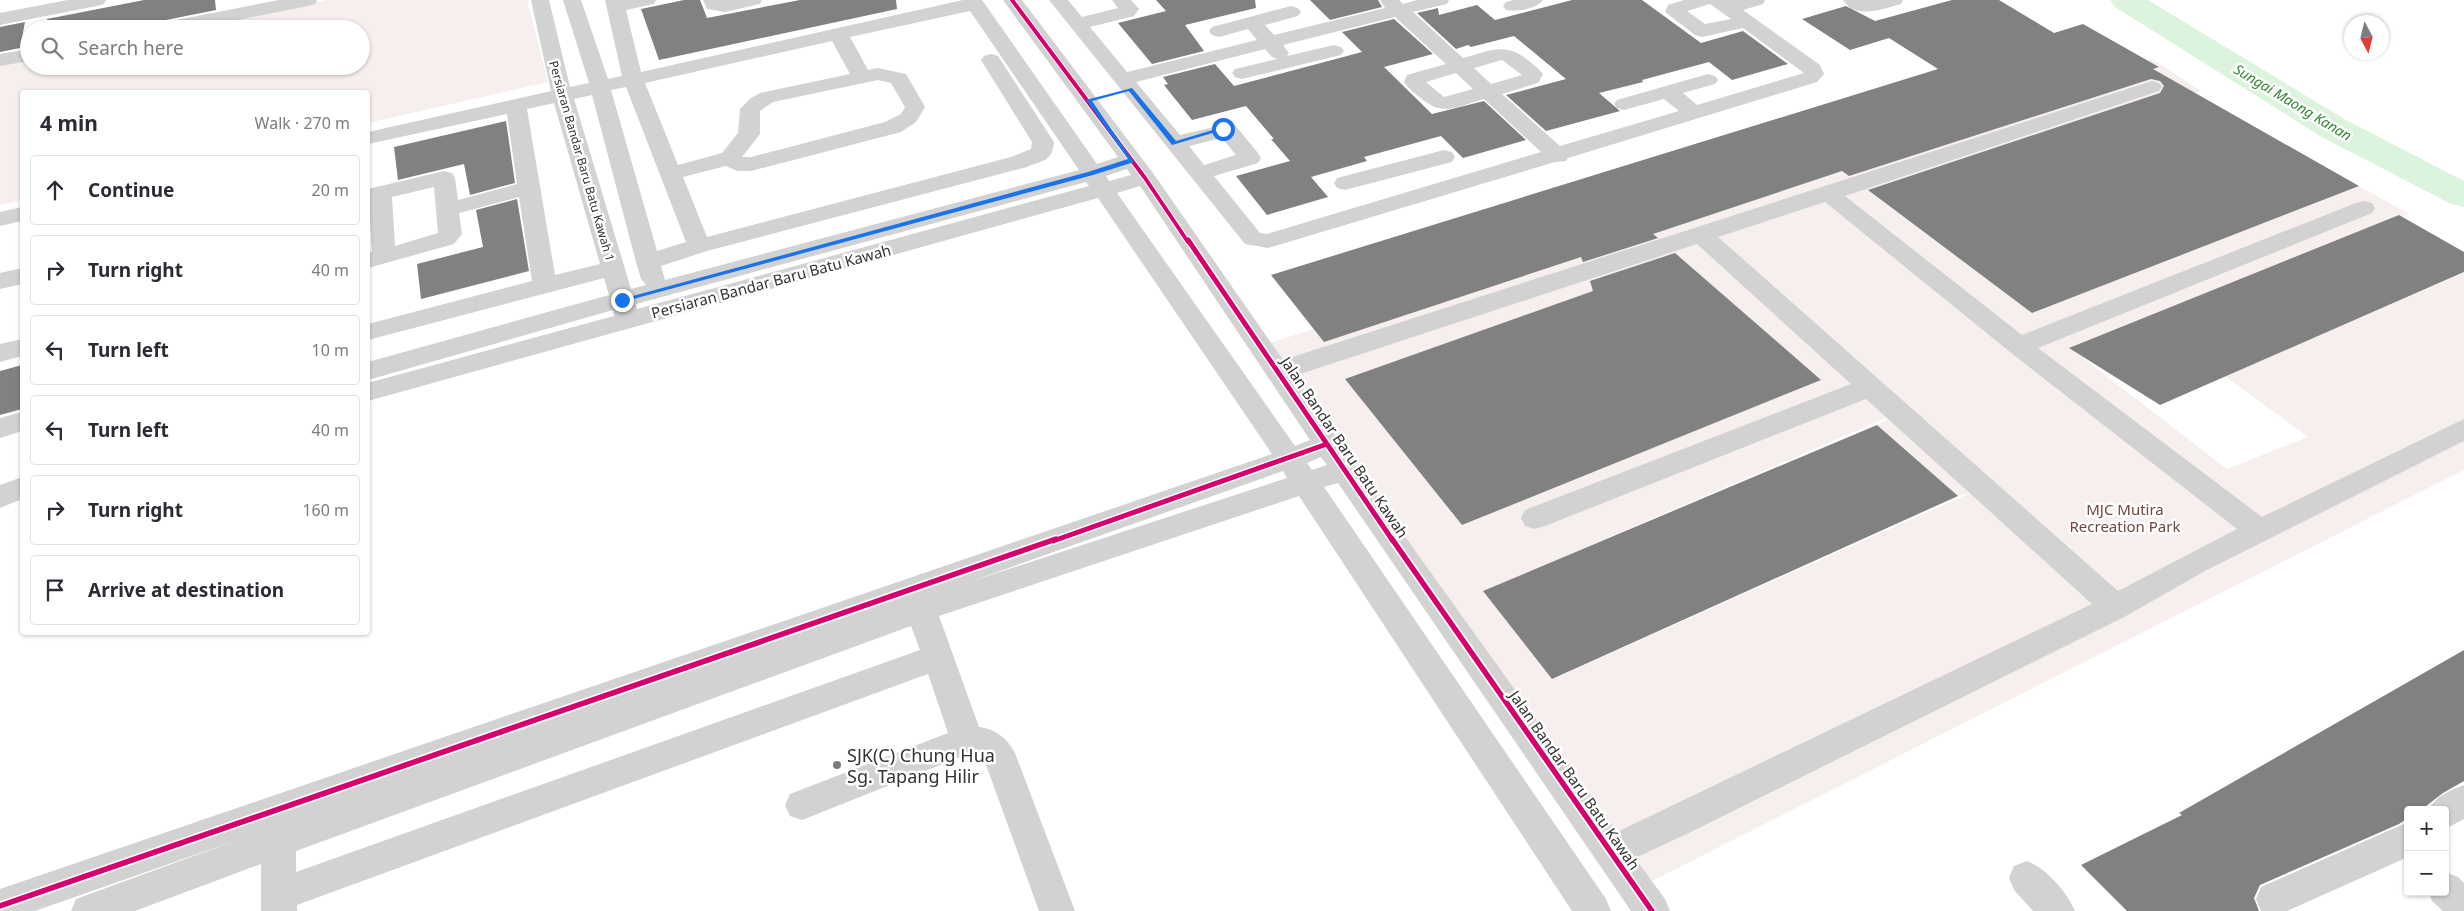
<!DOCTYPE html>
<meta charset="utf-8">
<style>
:root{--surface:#fff;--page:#f2f2f3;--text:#2b2b33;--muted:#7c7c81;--line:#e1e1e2}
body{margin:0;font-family:"Noto Sans",sans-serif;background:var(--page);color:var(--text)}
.controls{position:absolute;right:15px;bottom:15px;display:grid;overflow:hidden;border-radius:5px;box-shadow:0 1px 4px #0004}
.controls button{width:45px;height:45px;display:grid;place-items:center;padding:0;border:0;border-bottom:1px solid var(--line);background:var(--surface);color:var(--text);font:25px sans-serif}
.compass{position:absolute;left:2344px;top:15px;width:45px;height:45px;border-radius:50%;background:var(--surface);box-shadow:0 1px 4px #0004;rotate:173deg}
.stop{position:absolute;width:15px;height:15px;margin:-11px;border:4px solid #1a73e8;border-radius:50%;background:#fff}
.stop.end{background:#1a73e8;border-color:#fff;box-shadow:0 1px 5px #0008}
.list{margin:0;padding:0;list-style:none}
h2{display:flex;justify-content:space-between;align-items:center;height:65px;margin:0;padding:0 20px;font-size:21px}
h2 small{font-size:16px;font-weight:400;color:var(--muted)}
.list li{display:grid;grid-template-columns:32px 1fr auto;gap:15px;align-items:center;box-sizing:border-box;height:70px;margin:0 10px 10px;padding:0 10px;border:1px solid var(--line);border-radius:5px}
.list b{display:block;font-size:19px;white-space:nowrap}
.list em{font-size:16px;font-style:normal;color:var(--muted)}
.icon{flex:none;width:28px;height:28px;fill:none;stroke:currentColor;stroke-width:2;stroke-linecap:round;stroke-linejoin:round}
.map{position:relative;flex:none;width:2464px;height:911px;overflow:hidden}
.search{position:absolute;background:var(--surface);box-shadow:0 1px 4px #0004;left:20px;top:20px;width:350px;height:55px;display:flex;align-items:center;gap:12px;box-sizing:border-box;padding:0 18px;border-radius:28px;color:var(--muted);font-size:19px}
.panel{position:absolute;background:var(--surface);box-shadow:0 1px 4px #0004;left:20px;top:90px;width:350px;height:545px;border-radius:5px}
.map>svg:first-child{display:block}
.green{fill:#f6efee;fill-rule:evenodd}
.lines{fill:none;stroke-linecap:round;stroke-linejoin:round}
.river{fill:#dcf4dd;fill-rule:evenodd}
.building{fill:#818181}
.minor{fill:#d2d2d2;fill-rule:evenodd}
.cycleway-far2-casing{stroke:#fff;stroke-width:6}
.cycleway-far1-casing{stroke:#fff;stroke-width:8}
.cycleway-casing{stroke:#fff;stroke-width:9}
.cycleway-far2{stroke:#d6006c;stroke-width:4}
.cycleway-far1{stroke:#d6006c;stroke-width:5}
.cycleway{stroke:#d6006c;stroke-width:5.5}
.route{fill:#1a73e8}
.poi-dot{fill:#7a7a7a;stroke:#fff;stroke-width:2}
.labels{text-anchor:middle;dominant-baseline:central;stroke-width:5;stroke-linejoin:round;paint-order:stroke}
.far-street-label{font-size:12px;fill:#333;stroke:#fff}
.far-water-label{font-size:14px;font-style:italic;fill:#368537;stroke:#fff}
.street-label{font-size:15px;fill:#333;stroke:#fff}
.park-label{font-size:15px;fill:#71463d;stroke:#fff}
.near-poi-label{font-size:18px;fill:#333;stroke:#fff;text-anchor:start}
</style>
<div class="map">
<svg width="2464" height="911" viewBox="0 0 2464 911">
<rect width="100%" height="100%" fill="#fff"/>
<path class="green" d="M327,0h200l21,82 -180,41v-31h-346v108l-22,5v-141l29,-5v7h332v-37h-180z
M2152,59l49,32 -322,108 153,114 327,-127 50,28 -339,134 157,121 81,-32 -83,-61 239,-103v197l-828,419 -375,-543zM1893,415l-16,10 81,71 17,-5 -422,188 -69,-88z"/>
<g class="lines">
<path class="river" d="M2110,0h38l198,120 118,61v26l-13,-3 -131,-68 -205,-129z"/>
</g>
<path class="building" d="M144,0h71l1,10 -95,19h-73l-1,-10z
M684,0h16l7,18 93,-18h96l1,9 -238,51 -18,-51z
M1156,0h99l1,8 -71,17 19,26 -52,13 -34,-41 48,-12z
M1310,0h68l4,7 -52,13z
M1572,0h70l59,43 42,-12 45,33 -56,16 -23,-18 -67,18 1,2 -44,11 21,18 -74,20 -40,-36 60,-16 -52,-43 -43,11 -3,-2 -12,4 -39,-36 21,-5 1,7 38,-10 18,15z
M1952,0h47l55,33 29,-9 76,43 -6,2 206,117 -327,127 -164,-123 292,-97 4,-7 -4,-5 -9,-2 -302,97 -7,-5 -189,63 5,4 -75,24 -2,-5 -257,85 -53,-67 667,-206 -49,-31 -39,12 -48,-31 44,-13 29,15z
M1394,19l39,35 -49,13 48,47 52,-13 42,39 -63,18 -22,-22 -77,21 3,4 -56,16 17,20 -61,18 -31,-39 54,-15 -19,-22h3l-28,-33 -54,14 -28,-35 4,-1 -5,-7 52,-13 19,22 128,-34 -20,-20z
M25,22l-5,26 -20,4v-25z
M506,121l9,62 -45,12 -6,-31 -66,16 -4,-33z
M517,199l12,72 -108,28 -4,-35 66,-17 -7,-37z
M2399,215l65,37v20l-304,133 -91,-57z
M1675,253l146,127 -359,145 -117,-146 248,-88 -3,-10z
M22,365v44l-22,6v-44z
M1877,425l81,71 -406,183 -69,-88z
M2464,650v131l-21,12 -22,17h-13v8l-9,6 -139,61 -6,13 5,13h-132l-46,-46 101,-50 -3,-2z"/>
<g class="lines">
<path class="minor" d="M68,0h38l-2,4 -7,2 -97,19v-12z
M279,0h38l-2,4 -7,2 -116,23h-41l3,-4 7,-2z
M531,0h18l21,87 19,-4 -26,-83h18l27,79 14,-3 -17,-76h51l-2,4 -28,6 15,62 322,-72h19l115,164 21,-7 -115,-157h19l131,173 130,187 869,-279 7,2 3,4 -3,4 -314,105 177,139 334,-132 8,-2 8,2 3,5 -3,5 -334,135 224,169 202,-98v22l-259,130 -79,45 -435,216 -56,26 30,41 5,12h-39l-293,-428 -14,4 282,412 5,12h-39l-273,-415 -360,120 40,111c17,2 28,11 36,26l60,158h-36l-54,-149 -8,-6 -9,-2 -166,66 -12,-4 -5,-11 5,-11 158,-61 -20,-59 -631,231v6h-36v-47l-126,47h-64l5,-12 167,-61 -208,73h-35v-22l1272,-435 -174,-256 -730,203v-18l246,-67 -1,-6 -245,70v-18l241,-67 -5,-17 -236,62v-16l164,-43 -13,-84 -60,16 3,21 -8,10 -86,24v-15l4,-1 -4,-63 76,-18 8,2 3,5 3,22 59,-16 -10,-70 -139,30v-12l183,-41zM970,11l109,159 -414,110 -4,-14 46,-15 320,-84c16,-7 25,-5 27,-25l-56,-86 -7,-2 -7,2 -3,4 51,82 -1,7 -20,8 -304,80 -24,-60 43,-11 11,5h14l150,-39 15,-10 9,-15 -19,-33 -28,-6 -10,2 -18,-33zM832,41l18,33 -90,19 -9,5 -11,11 -2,24 -16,20 -44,12 -33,-82zM878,80l13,3 14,24 -4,7 -16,8 -134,35h-9l18,-23v-23l13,-9zM626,87l60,155 -29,9 -46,-161zM592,95l44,167 5,17 5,6 -15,4 -57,-190zM554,103l46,161 -45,11 -28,-166zM1127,169l4,6 -22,6 -3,-5zM1086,182l3,4 -452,123 -1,-5zM1140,186l170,254 -15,6 -178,-253zM434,187l4,46 -43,13 -3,-49zM1825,202l185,150 227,177 -119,62 -400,-354zM1697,244l154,140 -326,126 -4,8 4,8 10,3 10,-3 321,-127 226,205 -475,228 -201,-280 -122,-176zM1321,457l6,8 -15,5 -5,-7zM1283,471l4,7 -321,105zM911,626l9,24 -624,222v-21z
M703,0h59l-2,4 -35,8 -18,-3z
M1049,0h19l14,17 36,-9 -6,-8h19l8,9 -5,7 -44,11 37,45 130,-32 -9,-11 -29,8 -7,-2 -3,-4 3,-4 79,-21 7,2 3,4 -3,4 -33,9 9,10 111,-27 -5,-8h19l4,4 14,-4h32l-2,4 -34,8 50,46c27,-7 42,-17 66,3 5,4 10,8 14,13l-5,9 -36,11 58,52 119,-35 -15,-12 -40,11 -7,-2 -3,-4 3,-4 91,-26 7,2 3,4 -3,4 -32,9 14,12 107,-32 -61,-45 -41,9 -7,-2 -30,-23 3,-7 16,-5h81l-2,4 -20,6 77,55 4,9 -7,8 -249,76 -2,3 -11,1 -287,86 -23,-4zM1710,4l21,15 -26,5 -18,-13zM1395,17l51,47 -39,11 -3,7c4,6 9,10 14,14 25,22 37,11 66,3l57,53 -274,82 -7,-1 -46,-57 44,-13 3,-5 -3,-5 -23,-28 -8,-1 -47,11 -44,-53 129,-33 7,8 5,2 -42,10 -3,4 3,4 7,2 99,-24 3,-4 -3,-4 -7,-2 -47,11 2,-3 -6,-8zM1502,60l20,15 -31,9 -17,-16zM1456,73l17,16 -29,8 -18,-15zM1222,138l14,17 -32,10 -15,-19z
M1513,0h30c-6,9 -27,12 -37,10l-3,-4 3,-4z
M1843,0h60l-2,4c-19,5 -45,16 -58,-4z
M29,49v12l-29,5v-12z
M1444,150l8,2 3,5 -3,5 -107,28 -8,-2 -3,-5 3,-5z
M22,207v14l-22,5v-14z
M22,268v16l-22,5v-16z
M22,339v17l-22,6v-18z
M22,412v19l-22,7v-20z
M22,477v22l-22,9v-23z
M2464,785v34l-19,10v-19h-16c6,-14 22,-20 35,-25z
M2408,822v35l-121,54h-26l-5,-12 5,-12z
M2027,861c20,8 39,30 48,50h-42l-19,-21 -5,-12 5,-12z
M2445,872l13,5 6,6v28h-21l-11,-10 -3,-9h16z"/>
<g class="cycleway-far2-casing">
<path id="cycleway-far2" d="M1012,0l133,178 43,64"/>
</g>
<g class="cycleway-far1-casing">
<path id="cycleway-far1" d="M1188,240l205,301
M1053,541l274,-97"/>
</g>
<g class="cycleway-casing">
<path id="cycleway" d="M1392,539l260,372
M0,906l1056,-367"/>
</g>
<use href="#cycleway-far2" class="cycleway-far2"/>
<use href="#cycleway-far1" class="cycleway-far1"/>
<use href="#cycleway" class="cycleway"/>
</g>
<path class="route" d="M1132,88l44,53 47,-14 3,2 -54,16 -43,-54 -37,10 42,61 -41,13 -471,127 -4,-2 470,-128 40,-13 -42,-59z"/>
<circle class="poi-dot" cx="837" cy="765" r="5"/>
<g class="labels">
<g class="far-street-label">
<text transform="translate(582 161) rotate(74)">Persiaran Bandar Baru Batu Kawah 1</text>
</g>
<g class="far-water-label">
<text transform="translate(2293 102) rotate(31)">Sungai Maong Kanan</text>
</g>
<g class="street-label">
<text transform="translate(771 281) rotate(-15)">Persiaran Bandar Baru Batu Kawah</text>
<text transform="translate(1345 447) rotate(56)">Jalan Bandar Baru Batu Kawah</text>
<text transform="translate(1575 780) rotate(55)">Jalan Bandar Baru Batu Kawah</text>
</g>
<g class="park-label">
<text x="2125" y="509">MJC Mutira<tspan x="2125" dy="17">Recreation Park</tspan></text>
</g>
<g class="near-poi-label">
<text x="847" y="755">SJK(C) Chung Hua<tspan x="847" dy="21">Sg. Tapang Hilir</tspan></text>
</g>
</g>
</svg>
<div class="controls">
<button>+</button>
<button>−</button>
</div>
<svg class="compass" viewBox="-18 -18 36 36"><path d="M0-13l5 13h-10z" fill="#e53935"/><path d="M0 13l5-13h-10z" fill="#7c7c81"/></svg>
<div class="stop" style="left:1223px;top:129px"></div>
<div class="stop end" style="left:622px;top:300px"></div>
<div class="search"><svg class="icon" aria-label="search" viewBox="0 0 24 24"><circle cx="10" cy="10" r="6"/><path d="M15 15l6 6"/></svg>Search here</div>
<section class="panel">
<h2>4 min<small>Walk · 270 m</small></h2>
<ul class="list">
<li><svg class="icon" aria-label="ahead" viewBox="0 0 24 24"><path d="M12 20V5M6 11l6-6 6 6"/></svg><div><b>Continue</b></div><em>20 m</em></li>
<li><svg class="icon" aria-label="right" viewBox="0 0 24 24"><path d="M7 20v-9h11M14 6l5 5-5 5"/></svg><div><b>Turn right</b></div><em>40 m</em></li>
<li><svg class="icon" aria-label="left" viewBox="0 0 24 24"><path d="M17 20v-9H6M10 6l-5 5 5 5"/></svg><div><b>Turn left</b></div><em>10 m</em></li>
<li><svg class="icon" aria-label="left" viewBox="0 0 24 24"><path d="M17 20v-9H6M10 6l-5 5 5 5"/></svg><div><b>Turn left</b></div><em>40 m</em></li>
<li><svg class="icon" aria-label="right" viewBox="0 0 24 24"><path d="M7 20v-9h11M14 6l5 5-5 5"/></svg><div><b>Turn right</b></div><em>160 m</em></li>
<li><svg class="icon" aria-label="arrive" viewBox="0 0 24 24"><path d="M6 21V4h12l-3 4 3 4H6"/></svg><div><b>Arrive at destination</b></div></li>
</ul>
</section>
</div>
